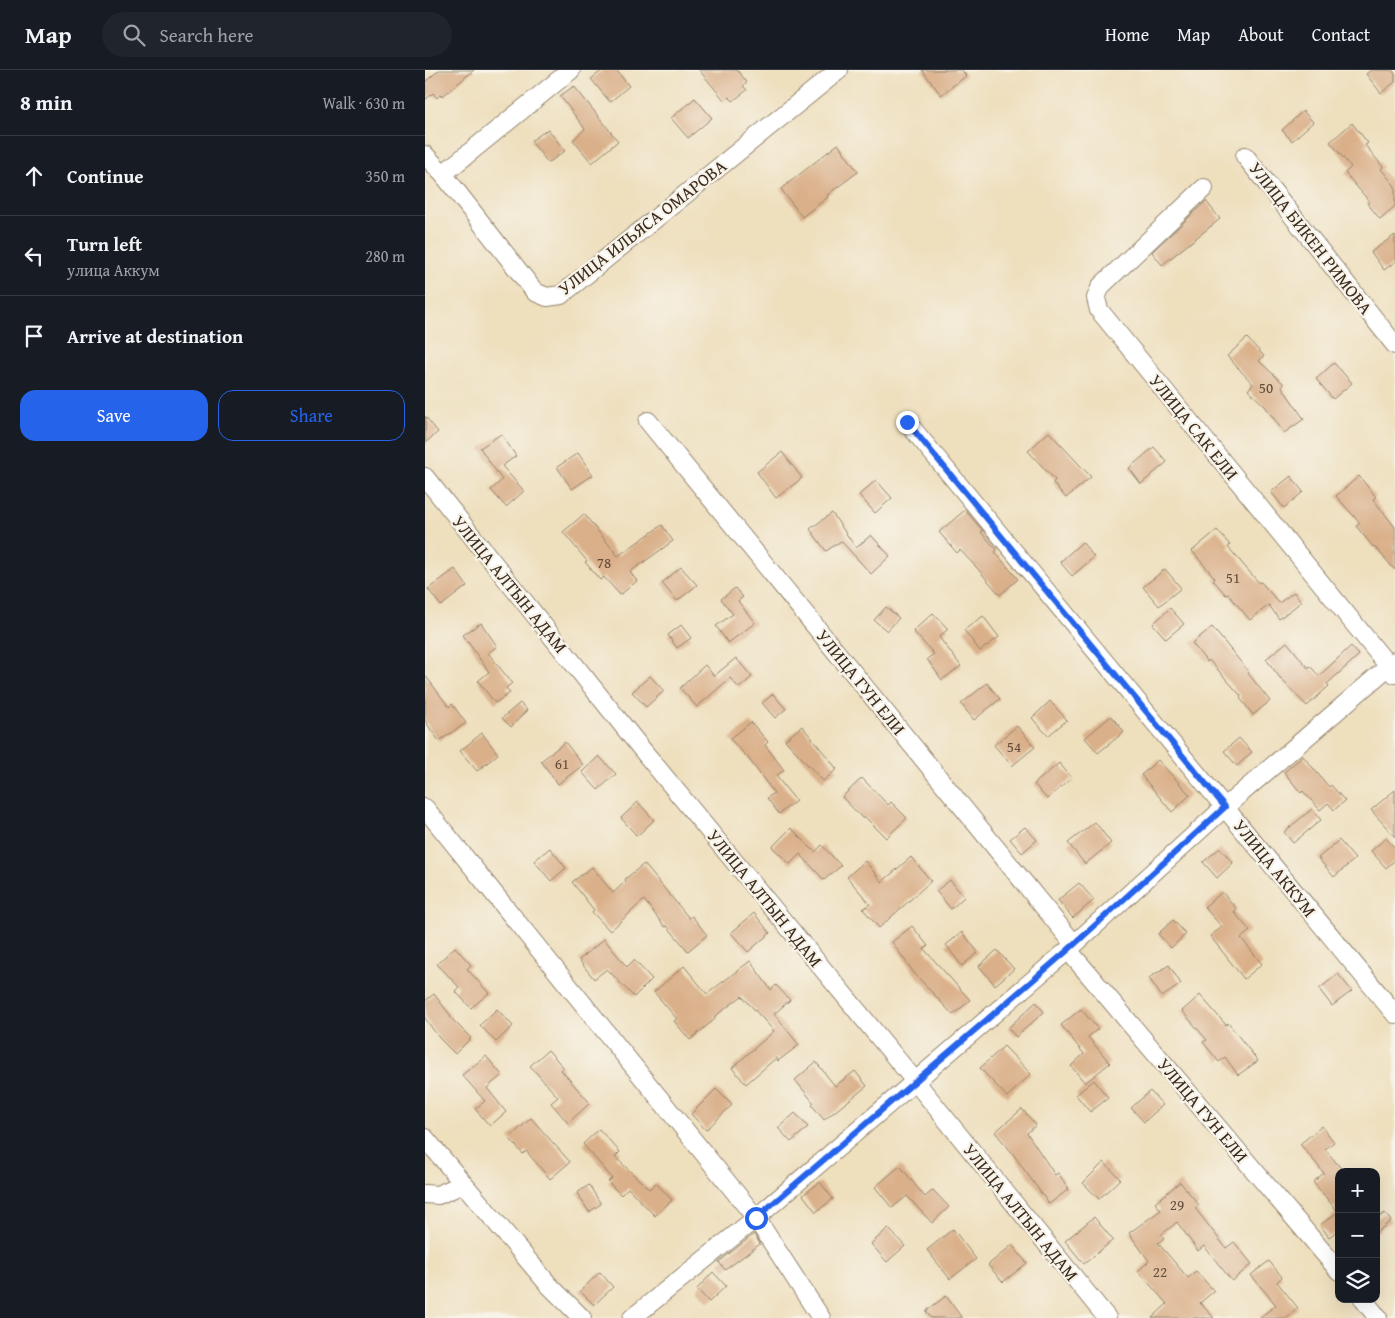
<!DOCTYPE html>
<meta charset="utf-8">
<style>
:root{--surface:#171b24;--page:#20242c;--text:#f1f3f6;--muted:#9ea1a6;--line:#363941;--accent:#2563eb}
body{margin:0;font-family:"Gentium Book Plus",serif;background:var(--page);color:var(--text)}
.controls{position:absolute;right:15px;bottom:15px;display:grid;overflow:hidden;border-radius:10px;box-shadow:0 5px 20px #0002}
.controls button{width:45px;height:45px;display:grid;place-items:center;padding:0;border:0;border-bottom:1px solid var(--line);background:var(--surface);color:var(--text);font:25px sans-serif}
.stop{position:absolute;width:15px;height:15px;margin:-11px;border:4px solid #2563eb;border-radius:50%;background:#fff}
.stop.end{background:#2563eb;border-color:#fff;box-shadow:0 1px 5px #0008}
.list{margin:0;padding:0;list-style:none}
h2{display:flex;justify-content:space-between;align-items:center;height:65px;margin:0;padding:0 20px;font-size:21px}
h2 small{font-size:16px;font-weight:400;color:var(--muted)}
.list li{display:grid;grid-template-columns:32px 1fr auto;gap:15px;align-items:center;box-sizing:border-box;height:80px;padding:0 20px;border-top:1px solid var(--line)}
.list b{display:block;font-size:19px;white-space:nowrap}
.list p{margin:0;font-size:16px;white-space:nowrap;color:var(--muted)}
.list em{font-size:16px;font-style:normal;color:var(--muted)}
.actions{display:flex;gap:10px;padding:15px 20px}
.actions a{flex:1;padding:11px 0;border:1px solid var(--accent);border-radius:15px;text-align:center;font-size:18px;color:var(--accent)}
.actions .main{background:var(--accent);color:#fff}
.icon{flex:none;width:28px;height:28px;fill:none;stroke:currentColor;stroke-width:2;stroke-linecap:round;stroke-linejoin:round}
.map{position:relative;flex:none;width:970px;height:1248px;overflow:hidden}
header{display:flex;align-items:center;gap:30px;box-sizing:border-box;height:70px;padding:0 25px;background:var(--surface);border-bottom:1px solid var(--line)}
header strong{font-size:24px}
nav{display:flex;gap:28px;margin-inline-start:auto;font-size:18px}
.search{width:350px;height:45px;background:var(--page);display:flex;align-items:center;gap:12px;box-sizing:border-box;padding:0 18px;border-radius:28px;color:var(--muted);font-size:19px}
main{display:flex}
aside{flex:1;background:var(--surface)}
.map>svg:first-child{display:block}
.building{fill:#dab08a}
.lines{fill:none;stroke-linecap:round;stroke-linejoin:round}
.minor-casing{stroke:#94846e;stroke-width:20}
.minor{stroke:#fff;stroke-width:18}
.route{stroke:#2563eb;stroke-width:6}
.labels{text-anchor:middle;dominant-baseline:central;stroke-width:4.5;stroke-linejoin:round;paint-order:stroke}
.number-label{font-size:15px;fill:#634c39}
.street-label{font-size:18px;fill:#3b2a1e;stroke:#f7f3e8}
</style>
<header>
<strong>Map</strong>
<div class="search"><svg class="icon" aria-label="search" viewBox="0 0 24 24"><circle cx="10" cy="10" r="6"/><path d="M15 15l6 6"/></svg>Search here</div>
<nav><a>Home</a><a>Map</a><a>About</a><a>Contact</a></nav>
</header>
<main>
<aside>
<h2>8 min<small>Walk · 630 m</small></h2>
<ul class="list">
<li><svg class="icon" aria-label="ahead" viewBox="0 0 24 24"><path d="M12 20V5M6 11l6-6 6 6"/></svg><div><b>Continue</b></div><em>350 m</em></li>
<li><svg class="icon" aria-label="left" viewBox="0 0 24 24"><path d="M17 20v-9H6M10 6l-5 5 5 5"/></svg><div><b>Turn left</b><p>улица Аккум</p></div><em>280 m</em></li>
<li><svg class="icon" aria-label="arrive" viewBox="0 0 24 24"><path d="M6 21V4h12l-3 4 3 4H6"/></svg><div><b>Arrive at destination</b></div></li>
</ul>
<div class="actions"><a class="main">Save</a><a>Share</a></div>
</aside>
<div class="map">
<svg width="970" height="1248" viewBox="0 0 970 1248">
<rect width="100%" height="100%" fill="#f7f3e8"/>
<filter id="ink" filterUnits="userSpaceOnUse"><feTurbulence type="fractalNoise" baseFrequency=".02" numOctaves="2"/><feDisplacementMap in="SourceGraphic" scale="10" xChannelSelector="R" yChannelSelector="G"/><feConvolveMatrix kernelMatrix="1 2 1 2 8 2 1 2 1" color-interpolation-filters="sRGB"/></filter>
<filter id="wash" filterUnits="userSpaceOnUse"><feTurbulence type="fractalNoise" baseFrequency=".0096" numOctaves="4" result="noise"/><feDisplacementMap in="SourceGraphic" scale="20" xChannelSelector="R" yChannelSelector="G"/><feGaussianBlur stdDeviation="1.12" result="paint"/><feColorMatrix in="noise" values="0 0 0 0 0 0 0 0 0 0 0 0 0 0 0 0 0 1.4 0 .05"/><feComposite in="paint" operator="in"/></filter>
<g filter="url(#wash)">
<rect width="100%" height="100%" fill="#eedfbd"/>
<g id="blocks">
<path class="building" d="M14,0h35l-31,26 -2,-2 -4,4 -4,-5 -8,7v-18z
M178,0h13l13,16 -19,16 -19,-23z
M274,0h38l10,12 -4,4 4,4 -14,11 -4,-4 -4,4z
M497,0h40l4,6 -25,19z
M946,0h21l3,4v8l-14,11 -15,-19z
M149,16l44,55 -26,22 -19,-23 12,-11 -25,-33z
M270,28l17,20 -24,20 -17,-20z
M878,41l10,11 -21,19 -10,-11z
M927,53l16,20 -3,2 18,22 -2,2 14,17v20l-15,13 -13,-16 2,-2 -24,-28 6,-6 -21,-25z
M123,59l17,22 -17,12 -17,-22z
M413,74l20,28 -31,23 1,2 -26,20 -21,-28z
M781,131l14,18 -58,46 -10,-13z
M970,165v27l-11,8 -13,-18z
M822,268l17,18 -5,5 25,23 -2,3 22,32 -20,14 -19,-27 -17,-16 5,-6 -26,-28z
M909,293l18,20 -19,16 -17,-20z
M0,346l13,16 -13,11z
M624,362l42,45 -25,21 -13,-15 2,-3 -27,-29z
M76,364l15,22 -14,10 22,25 -18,16 -15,-17 11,-10 -22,-32z
M729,377l13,15 -26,22 -12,-16z
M357,382l20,26 -26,20 -19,-26z
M153,383l15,22 -21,14 -15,-22z
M866,406l12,16 -19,16 -13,-16z
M934,406l17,21 -3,2 22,28v43l-21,-24 -1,1 -17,-21 4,-3 -24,-27z
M451,410l16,18 -17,15 -16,-18z
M540,440l18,21 -2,1 16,18 -2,2 23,27 -18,16 -23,-27 -17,-18 -3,3 -18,-21z
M407,443l24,35 15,-13 19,21 -19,18 -30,-33 -15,10 -16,-22z
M159,444l34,42 44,-31 11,16 -43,31 7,9 -17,14 -16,-18 -4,3 -15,-18 2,-1 -24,-29z
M792,460l13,15 -2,2 31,36 2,-1 18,21 15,-11 7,10 -22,17 -10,-14 -19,15 -22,-26 -2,1 -13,-15 2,-2 -23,-27z
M657,472l12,15 -22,19 -12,-14z
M256,497l16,18 -20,16 -15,-18z
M30,499l12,17 -26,20 -13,-17z
M740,499l16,19 -22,18 -16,-19z
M310,518l8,9 -5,4 17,22 -27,20 -12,-17 17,-12 -12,-15z
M461,537l13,11 -12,13 -13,-11z
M745,538l14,16 -18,15 -13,-15z
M508,543l15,16 -9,8 22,29 -19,14 -15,-21 7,-5 -21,-23z
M558,546l16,21 -19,14 -16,-21z
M56,553l16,23 -9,7 24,30 -6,5 4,5 -15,10 -17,-22 11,-9 -26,-37z
M256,555l10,13 -14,10 -9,-13z
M787,557l36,44 -1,1 23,29 -17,14 -13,-17 1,-2 -32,-36 -2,2 -15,-19z
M862,572l21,26 2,-2 9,10 32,-30 8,9 -32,29 2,2 -22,20 -27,-28 -14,-19z
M311,588l16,19 -13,11 -9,-10 -33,29 -17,-19 25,-23 9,11z
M0,605l24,32 3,-3 14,19 -27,18 -14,-20z
M225,606l14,15 -18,16 -14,-15z
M562,613l13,16 -26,21 -13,-16z
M348,624l13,15 -11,9 -13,-15z
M625,631l17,19 -19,16 -16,-18z
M95,633l7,7 -16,17 -9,-9z
M686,646l13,16 -26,21 -13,-15z
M326,652l17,20 -3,3 19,25 -8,6 20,25 -17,13 -12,-16 7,-5 -26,-35 -18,-19z
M377,656l35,43 -14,12 -38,-41z
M592,656l18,21 -23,19 -18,-21z
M57,663l16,21 -21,17 -17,-20z
M814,668l13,14 -15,14 -13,-15z
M140,672l18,23 -25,19 -17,-23z
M174,686l17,18 -18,16 -16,-18z
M878,686l26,31 2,-2 14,16 -11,9 -6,-7 -8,7 -17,-19 -2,2 -17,-21z
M733,690l32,35 -18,17 -31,-37z
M634,693l13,15 -25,21 -13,-15z
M437,708l26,27 3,-3 16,16 -21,20 -21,-21 -2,2 -21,-22z
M970,720v47l-24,-27z
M213,732l16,18 -17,16 -16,-18z
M887,739l9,11 -28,23 -9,-11z
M670,752l16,21 -26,21 -17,-21z
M600,757l12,13 -15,13 -12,-14z
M366,758l24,24 7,-7 19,21 -17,14 -24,-26 -10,10 -18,-17z
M961,768l9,10v12l-9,8 -15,-17z
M914,770l16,19 -21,18 -16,-19z
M125,778l16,20 -15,13 -17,-20z
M795,778l13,15 -16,15 -14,-16z
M486,787l20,24 -52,47 -16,-19 7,-5 -23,-27 18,-16 17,21z
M219,794l45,54 3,-2 15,19 -19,16 -21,-25 -2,1 -21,-27 -34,31 -18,-19 2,-2 -22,-28 20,-15 21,26 13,-12 -1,-2z
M525,810l14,17 -13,12 -15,-18z
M654,813l15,17 -21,18 -15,-18z
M797,822l15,17 -3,3 16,19 -9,7 21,26 -18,15 -34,-43 12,-9 -18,-20z
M329,843l16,20 -22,19 -17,-19z
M748,850l13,14 -15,14 -13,-14z
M487,856l16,20 -4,3 46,51 -17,15 -39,-42 -22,-31z
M537,862l16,20 -16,14 -16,-21z
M179,869l23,28 7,-7 18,19 -18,18 -27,-28 -13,10 -15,-19z
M30,877l16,18 -4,4 22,24 -18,15 -16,-17 4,-4 -22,-23z
M572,880l17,19 -19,16 -16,-19z
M325,891l21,29 5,-5 14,15 -16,14 25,31 -21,16 -2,-3 -30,26 -14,-16 42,-37 -32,-35 -28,21 1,2 -25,21 -16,-19 3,-2 -23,-27 30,-26 23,28z
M744,895l12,19 -19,13 -13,-19z
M913,904l14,17 -20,15 -13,-17z
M9,924l17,22 -1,1 21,21 -16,16 -16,-16 -14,-20v-17z
M775,925l26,30 2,-2 30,38 -20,14 -13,-18 -6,5 -16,-20 4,-2 -25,-29z
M611,932l8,10 -28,25 -8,-9z
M72,939l16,17 -17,16 -16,-17z
M656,939l17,20 -10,8 22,26 -25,20 -14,-17 13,-12 -23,-29z
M579,976l27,28 -24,23 -27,-29z
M123,980l16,18 -3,2 29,33 -22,20 -17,-20 7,-6 -28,-31z
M61,986l16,19 -15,13 19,24 -16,14 -15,-17 10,-8 -23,-26z
M391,992l19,24 20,-15 12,15 -43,34 -12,-15 2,-2 -19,-23z
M669,1010l14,18 -18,14 -14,-17z
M291,1019l16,16 -26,25 -15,-16z
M725,1021l13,14 -19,17 -13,-14z
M597,1039l14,16 -9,8 28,42 3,-2 11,16 -20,15 -36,-50 -18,-22z
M370,1043l13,14 -17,15 -13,-14z
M106,1048l39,44 -20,17 -24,-28 -3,3 -14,-16z
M897,1056l12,16 -9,7 19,23h-5v58l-10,7 -9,-12 18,-13 -25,-30 11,-9 -24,-29z
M174,1059l21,23 -5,5 34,32 7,-6 16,17 -17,16 -27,-28 -7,7 -13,-13 4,-4 -29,-34z
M679,1092l16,17 -21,20 -16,-16z
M475,1096l25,31 8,-7 16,17 -17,16 -25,-27 -15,12 -17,-21z
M395,1112l13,17 -17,13 -13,-17z
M755,1112l19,23 -4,3 31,40 8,-6 18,22 -20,17 -28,-35 -6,5 -21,-29 -16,13 3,4 -6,4 30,35 8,-7 18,20 -14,12 14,15h-62l15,-14 -29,-33 11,-10 -20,-28 32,-23 -6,-7z
M164,1115l12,19 -12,8 -12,-19z
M960,1143l6,8 -15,12v-14z
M669,1147l19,23 -29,24 -19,-23z
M463,1158l17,18 -18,16 -16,-18z
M528,1159l23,30 -26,20 -23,-29z
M329,1164l6,10 -35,26 -6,-8z
M587,1175l15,18 -24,19 -15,-17z
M844,1191l13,16 -5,5 21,26 -11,10h-28l17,-13 -25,-30z
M175,1202l13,15 -19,18 -14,-14z
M288,1202l13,14 -17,16 -12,-13z
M521,1226l16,22h-31l-5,-7z"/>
</g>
</g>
<g filter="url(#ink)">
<use href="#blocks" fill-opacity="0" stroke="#94846e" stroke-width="1"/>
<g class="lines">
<g class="minor-casing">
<path id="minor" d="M0,85l18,19 128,-104
M820,86l150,189
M18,104l92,118 12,5 14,-2 278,-225
M779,118l-103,98 -5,12 3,12 296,364
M223,351l426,523
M482,352l488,592
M0,407l215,270 275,334 192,237
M0,738l331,410 65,100
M643,880l271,321
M0,1068l123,146 34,34
M0,1124l13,1 25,-11
M938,1229l15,19
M207,1248l124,-100 312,-268 157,-143 170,-146"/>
</g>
<use href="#minor" class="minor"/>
</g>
</g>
<g class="lines" filter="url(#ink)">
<path class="route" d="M331,1148l312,-268 157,-143 -318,-385"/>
</g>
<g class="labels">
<g class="number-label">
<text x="841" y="317">50</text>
<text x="179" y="492">78</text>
<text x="808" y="507">51</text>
<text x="589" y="676">54</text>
<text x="137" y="693">61</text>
<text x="752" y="1134">29</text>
<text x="735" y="1201">22</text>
</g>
<g class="street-label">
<text transform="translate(217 157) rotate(-38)">УЛИЦА ИЛЬЯСА ОМАРОВА</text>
<text transform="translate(886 168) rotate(52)">УЛИЦА БИКЕН РИМОВА</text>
<text transform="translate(769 357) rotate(51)">УЛИЦА САК ЕЛИ</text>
<text transform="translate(85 514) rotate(51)">УЛИЦА АЛТЫН АДАМ</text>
<text transform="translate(436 612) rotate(51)">УЛИЦА ГУН ЕЛИ</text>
<text transform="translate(850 798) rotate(51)">УЛИЦА АККУМ</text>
<text transform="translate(340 828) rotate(51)">УЛИЦА АЛТЫН АДАМ</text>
<text transform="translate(778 1040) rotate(50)">УЛИЦА ГУН ЕЛИ</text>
<text transform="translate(596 1142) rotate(51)">УЛИЦА АЛТЫН АДАМ</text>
</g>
</g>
</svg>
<div class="controls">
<button>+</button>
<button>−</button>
<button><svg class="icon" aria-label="layers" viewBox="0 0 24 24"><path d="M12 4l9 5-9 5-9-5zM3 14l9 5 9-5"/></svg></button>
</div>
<div class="stop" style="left:331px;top:1148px"></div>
<div class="stop end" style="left:482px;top:352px"></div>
</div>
</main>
